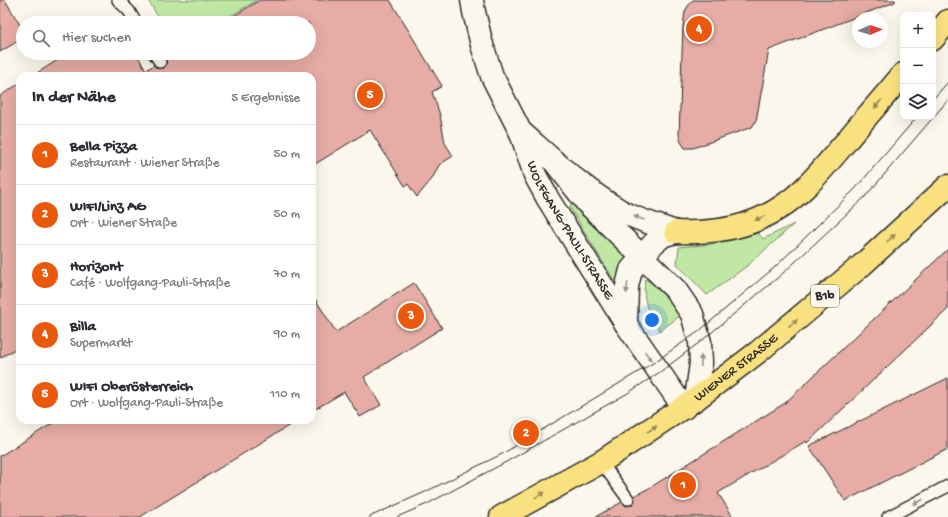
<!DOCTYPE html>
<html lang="de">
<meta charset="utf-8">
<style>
:root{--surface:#fff;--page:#f7f7f7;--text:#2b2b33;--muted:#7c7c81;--line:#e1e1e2;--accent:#ea580c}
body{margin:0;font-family:"Gochi Hand",sans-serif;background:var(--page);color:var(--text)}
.controls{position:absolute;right:12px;top:12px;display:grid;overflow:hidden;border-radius:8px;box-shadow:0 4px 16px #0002}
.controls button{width:36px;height:36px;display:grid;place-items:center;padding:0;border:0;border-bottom:1px solid var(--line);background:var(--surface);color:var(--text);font:20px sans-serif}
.compass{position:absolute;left:852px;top:12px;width:36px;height:36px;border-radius:50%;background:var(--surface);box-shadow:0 4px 16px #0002;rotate:87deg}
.you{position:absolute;left:652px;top:320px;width:14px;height:14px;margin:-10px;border:3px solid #fff;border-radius:50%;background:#1a73e8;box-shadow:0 0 0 6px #1a73e833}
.badge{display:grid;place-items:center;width:26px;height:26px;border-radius:50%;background:var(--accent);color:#fff;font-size:13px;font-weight:700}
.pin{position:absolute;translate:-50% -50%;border:2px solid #fff;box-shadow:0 1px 4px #0006}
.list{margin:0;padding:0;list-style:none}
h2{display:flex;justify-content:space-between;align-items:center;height:52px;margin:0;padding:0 16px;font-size:17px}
h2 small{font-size:13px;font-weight:400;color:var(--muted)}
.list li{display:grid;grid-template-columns:26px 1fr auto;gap:12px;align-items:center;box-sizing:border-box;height:60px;padding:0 16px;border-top:1px solid var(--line)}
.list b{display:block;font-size:15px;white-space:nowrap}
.list p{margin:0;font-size:13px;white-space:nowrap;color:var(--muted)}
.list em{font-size:13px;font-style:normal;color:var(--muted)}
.icon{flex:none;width:22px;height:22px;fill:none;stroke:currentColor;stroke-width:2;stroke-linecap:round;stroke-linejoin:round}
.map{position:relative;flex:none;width:948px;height:517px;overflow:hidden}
.search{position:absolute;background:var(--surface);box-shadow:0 4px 16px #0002;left:16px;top:16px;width:300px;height:44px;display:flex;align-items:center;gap:10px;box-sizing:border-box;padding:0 14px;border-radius:22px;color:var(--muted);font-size:15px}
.panel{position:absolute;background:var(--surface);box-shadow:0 4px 16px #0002;left:16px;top:72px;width:300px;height:352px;border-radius:12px}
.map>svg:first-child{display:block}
.green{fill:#c0e8a4;stroke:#768a68}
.building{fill:#e6aca5;stroke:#2b2b2b}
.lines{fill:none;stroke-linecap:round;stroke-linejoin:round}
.lane-casing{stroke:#2b2b2b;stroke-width:14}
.secondary-casing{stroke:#2b2b2b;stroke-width:25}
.primary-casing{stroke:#2b2b2b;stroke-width:25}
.highway-casing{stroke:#2b2b2b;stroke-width:25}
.lane{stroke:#fbf7ec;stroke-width:11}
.secondary{stroke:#fbf7ec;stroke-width:22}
.primary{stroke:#fae180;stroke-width:22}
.highway{stroke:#fae180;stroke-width:22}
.tram{stroke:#2b2b2b;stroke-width:1}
.oneway{fill:#928656}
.oneway2{fill:#93918c}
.labels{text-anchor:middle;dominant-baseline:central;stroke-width:3;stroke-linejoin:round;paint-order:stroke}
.shield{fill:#fbf7ec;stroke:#696865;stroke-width:1}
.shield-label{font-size:13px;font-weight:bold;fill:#2b2b2b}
.street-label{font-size:14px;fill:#2b2b2b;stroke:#fbf7ec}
</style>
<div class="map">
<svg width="948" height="517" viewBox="0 0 948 517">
<rect width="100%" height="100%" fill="#fbf7ec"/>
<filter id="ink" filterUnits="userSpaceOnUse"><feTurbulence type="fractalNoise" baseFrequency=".025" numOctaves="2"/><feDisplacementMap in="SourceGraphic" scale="8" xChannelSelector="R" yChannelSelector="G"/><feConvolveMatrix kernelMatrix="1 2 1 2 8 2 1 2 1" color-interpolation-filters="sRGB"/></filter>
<g filter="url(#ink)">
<path class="green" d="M148,0h109l-38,23h-57z
M571,201l55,55 -7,24h-5l-44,-72z
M794,224l-47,42 -40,29 -30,-31 2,-17 35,-3 44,-11 5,6z
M645,279c16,8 27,21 36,36l-21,16c-12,-21 -18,-28 -15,-52z"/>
<path class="building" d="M0,0h5l18,30v8l-23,14z
M260,0h130l52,86 -10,6 8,23 5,28 8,13 -14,9 -7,14 -15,18 -9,-13 -3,2 -35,-56 -58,36v-90h-280l37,-23h67l10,17 8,-5 3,3h7l2,-3v-7l8,-5h135v-30h-87z
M693,0h202v2l-126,48 -13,71 -4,6 -59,21h-8l-4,-6 -2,-7 4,-109 2,-14 3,-6z
M20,83v263l-20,12v-262z
M948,249v60l-141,134 -1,-2 -88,52 15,24h-138l27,-15 4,4 6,-1 3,-4 -1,-5 17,-9 134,-84z
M414,283l28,45 -78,49 17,28 -21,12 -16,-25 -32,19v-117l24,38z
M948,378v71l-103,52 -36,-55z
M58,420h240l-158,97h-140v-61z"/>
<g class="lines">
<g class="lane-casing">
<path id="lane" d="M118,0l11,11 7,12
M154,53l6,9
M601,462l27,37
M888,517l60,-31"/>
</g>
<g class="secondary-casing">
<g id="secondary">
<path id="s1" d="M472,0l2,12 8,33 10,31 29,57 14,42 13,24 78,125 58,84"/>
<path d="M522,133c32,28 62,57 99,78 14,8 38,15 55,21"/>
<path d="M557,165l30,38 88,86 17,25 8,28 1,21 -5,36"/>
<path d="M626,324l1,-38 4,-16 23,-27 10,-8 12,-3"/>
</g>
</g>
<g class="primary-casing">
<g id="primary">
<path id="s2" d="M501,517l100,-55 95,-63 62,-47 104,-87 86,-79"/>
</g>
</g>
<g class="highway-casing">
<path id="highway" d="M933,39l15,-18
M676,232c28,1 56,-1 83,-13 38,-16 63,-49 89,-80 18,-22 37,-43 55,-65"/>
</g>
<use href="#lane" class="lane"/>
<use href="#secondary" class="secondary"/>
<use href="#primary" class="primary"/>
<use href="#highway" class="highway"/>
<path class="tram" d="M933,99l15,-17
M369,517l54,-24 79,-39 151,-91 45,-31 77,-65 80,-78 62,-72
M397,517l30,-13 79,-42 122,-69 32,-21 40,-30 81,-67 84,-78 83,-97"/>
</g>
<defs><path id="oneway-solid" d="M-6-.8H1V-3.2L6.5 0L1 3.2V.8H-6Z"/></defs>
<g class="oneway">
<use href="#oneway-solid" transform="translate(878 104) rotate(130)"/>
<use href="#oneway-solid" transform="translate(760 218) rotate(155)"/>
<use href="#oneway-solid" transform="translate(891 238) rotate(-42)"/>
<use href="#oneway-solid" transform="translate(793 323) rotate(-40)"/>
<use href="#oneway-solid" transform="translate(652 429) rotate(-32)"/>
<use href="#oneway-solid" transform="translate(540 495) rotate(-29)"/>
</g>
<g class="oneway2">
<use href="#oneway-solid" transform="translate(639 218) rotate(-160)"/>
<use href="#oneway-solid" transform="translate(627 288) rotate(97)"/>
<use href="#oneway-solid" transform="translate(648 356) rotate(54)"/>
<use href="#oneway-solid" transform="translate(701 361) rotate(-90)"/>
<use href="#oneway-solid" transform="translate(918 502) rotate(153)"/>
</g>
</g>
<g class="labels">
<rect class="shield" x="811" y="285" width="28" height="22" rx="3"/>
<g class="shield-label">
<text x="825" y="296">B1b</text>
</g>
<g class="street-label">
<text stroke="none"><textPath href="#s1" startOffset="252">WOLFGANG-PAULI-STRASSE</textPath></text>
<text stroke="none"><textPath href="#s2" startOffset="279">WIENER STRASSE</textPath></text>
</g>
</g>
</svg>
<div class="controls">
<button>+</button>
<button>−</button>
<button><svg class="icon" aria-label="layers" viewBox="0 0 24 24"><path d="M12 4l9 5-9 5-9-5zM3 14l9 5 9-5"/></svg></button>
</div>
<svg class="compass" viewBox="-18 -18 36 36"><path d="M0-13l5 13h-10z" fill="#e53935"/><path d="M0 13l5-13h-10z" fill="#7c7c81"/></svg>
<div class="you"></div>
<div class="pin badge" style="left:683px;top:485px">1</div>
<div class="pin badge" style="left:526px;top:433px">2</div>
<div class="pin badge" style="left:411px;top:316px">3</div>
<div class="pin badge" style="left:699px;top:29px">4</div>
<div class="pin badge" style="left:370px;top:95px">5</div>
<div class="search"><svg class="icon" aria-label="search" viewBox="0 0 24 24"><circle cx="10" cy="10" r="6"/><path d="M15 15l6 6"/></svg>Hier suchen</div>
<section class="panel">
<h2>In der Nähe<small>5 Ergebnisse</small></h2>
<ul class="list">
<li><span class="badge">1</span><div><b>Bella Pizza</b><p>Restaurant · Wiener Straße</p></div><em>50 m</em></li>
<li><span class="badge">2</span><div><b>WIFI/Linz AG</b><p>Ort · Wiener Straße</p></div><em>50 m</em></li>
<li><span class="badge">3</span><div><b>Horizont</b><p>Café · Wolfgang-Pauli-Straße</p></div><em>70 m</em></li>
<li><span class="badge">4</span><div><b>Billa</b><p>Supermarkt</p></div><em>90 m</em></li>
<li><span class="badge">5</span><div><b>WIFI Oberösterreich</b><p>Ort · Wolfgang-Pauli-Straße</p></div><em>110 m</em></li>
</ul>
</section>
</div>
